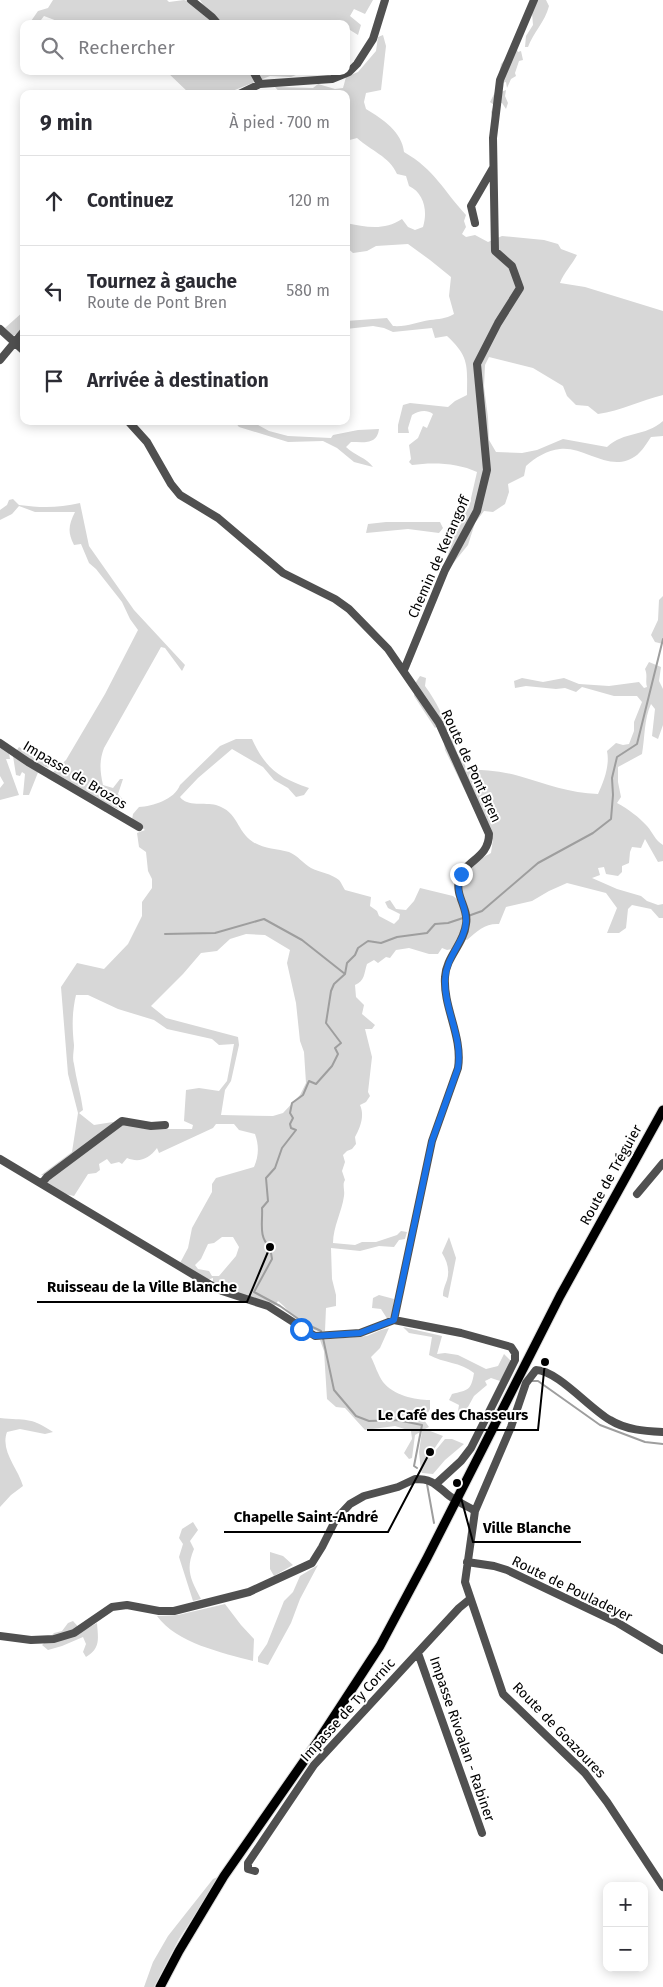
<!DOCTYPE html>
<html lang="fr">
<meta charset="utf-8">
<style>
:root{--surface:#fff;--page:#f2f2f3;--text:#2b2b33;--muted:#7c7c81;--line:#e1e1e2}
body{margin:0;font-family:"Fira Sans",sans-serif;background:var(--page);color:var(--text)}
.controls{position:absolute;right:15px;bottom:15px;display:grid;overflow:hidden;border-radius:10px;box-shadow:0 2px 12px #0003}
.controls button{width:45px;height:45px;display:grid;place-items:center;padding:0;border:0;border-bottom:1px solid var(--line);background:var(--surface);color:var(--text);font:25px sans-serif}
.stop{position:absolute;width:15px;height:15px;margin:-11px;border:4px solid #1a73e8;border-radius:50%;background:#fff}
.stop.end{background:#1a73e8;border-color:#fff;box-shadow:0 1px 5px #0008}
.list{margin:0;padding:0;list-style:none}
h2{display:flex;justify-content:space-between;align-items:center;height:65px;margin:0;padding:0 20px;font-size:21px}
h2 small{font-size:16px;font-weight:400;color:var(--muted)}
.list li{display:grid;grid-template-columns:32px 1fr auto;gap:15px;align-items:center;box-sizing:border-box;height:90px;padding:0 20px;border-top:1px solid var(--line)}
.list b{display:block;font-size:19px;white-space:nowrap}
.list p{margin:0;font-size:16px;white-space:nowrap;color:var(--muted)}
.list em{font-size:16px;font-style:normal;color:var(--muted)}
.icon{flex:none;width:28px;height:28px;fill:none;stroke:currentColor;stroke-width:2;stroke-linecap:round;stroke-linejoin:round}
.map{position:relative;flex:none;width:663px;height:1987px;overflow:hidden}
.search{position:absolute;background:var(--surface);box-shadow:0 2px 12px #0003;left:20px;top:20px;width:330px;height:55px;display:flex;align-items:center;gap:12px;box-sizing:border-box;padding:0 18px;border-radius:10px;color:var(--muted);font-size:19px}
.panel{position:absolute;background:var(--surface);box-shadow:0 2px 12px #0003;left:20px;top:90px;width:330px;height:335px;border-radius:10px}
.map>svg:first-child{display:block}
.green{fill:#d7d7d7;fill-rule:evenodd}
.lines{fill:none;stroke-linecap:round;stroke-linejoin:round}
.stream{stroke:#9e9e9e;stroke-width:2}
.major-casing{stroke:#dbdbdb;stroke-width:11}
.minor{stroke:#505050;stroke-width:8}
.major{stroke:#000;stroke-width:9}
.route{stroke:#1a73e8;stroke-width:6}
.labels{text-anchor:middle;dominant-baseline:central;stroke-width:4;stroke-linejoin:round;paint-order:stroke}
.street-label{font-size:14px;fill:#000;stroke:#fff}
.leader{fill:none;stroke:#000;stroke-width:2}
.callout-dot{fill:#000;stroke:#fff;stroke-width:2}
.callout-label{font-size:15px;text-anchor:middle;font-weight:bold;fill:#000;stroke:#fff;stroke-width:4;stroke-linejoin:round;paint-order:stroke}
</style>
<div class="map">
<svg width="663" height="1987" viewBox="0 0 663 1987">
<rect width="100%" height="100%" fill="#fff"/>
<path class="green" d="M53,0h114l2,2 15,-2 20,6 -4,-6h173l-8,14 -11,-5 -4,7 11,9 -3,10 -8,-5v14l-4,3v-23h-281l-21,-8 -6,8h-9l9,-13 10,-3z
M531,0h15l3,6c-4,16 -16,27 -21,41h-3l1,-11 7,-11z
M383,35l3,11 -5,44 -15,3 -2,9 2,7c17,10 36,23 38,43 31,18 39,38 62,63l-2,6 2,6 -4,7 4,3 9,-2 13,7 14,-6 42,4 14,4 3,5 16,6c-5,10 -13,17 -17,28l25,4 78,24v84c-22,5 -42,16 -65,19l-10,-8 -12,-1 -9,-9 -4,-10 -30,-18 -44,-11 -4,8 -1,22 4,30 1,23 7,12 26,1 15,-3 26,-11 44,8c17,-16 38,-10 56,-26v15l-12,1c-4,6 -9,14 -14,18 -26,20 -51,-9 -77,-6 -13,1 -25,9 -34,17l-2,10 -16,8 1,8 -4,12 -12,8 -9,-1 -9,12 -7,22 -17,21 -7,-1 10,-27 -1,-7 16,-24 8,-35c-19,-9 -44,-10 -65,-7l-3,-3 2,-3 -2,-14 9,-7 5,-12 4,2 6,-14c-7,-5 -14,-3 -21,1l-4,13 1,5h-11v-8l5,-20 7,-2 38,4 7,-6 12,-6c0,-28 3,-38 -20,-59l-12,2 -3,-10 -39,4 -9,-4 -11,-2 -27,3v-8l41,-3 6,8c14,1 24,-4 37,-6 9,-1 15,-1 24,-6l-5,-18 2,-19 -21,-17 -22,-16 -32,2 -9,5 -14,2 -7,-6v-24c20,4 38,8 56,-4l6,8 7,3 8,-3c5,-16 1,-34 -14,-41l-3,-10 -9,-2c-8,-18 -26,-23 -40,-36l-11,3v-47h-65l-6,-7 38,1 5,-4 17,5 8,-1 3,-11 12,-5 18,-21 2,-14z
M516,47l2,5 3,-1 2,9 -4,1 -4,12 1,3 -5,3 -4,9 -1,-6 -4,1 -1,9 5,-2 -1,6 3,7 -2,6 -4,-6h-3l-7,13 -1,-4 3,-7 -4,-3 6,-12 5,-26z
M166,71h140l-15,6 -21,-1 -45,18h-35z
M24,311c0,10 0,20 -11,25l-8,-8z
M234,421h17l18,10 19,5 43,2 2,-3 25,-5 21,-1c-2,16 -15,13 -28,13l-5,5c8,8 21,11 27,20l-19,-5 -17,-14 -14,-7 -35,1 -49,-15z
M13,499l6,6c22,3 40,3 61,-2l9,43 45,64 51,55 -3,6 -17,-23 -4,-1 -57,101c-5,13 -4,23 -1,37l10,3 7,-9h3l-5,15 8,9 -6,7 -9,-4 -6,6 -24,-16 -34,-18 19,-18 39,-66 33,-64 -8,-11 -8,-17 -26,-33 -7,-6 -8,-19 -7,1c-7,-13 -5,-21 1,-33h-40l-16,-6 -7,8 -12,6v-10l7,-5 2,-5z
M386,522h54l3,6 -4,5 -31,-4 -42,4 2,-9z
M663,596v48l-8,-2 -4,-7 7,-15 1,-20z
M649,662l12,5 -2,14 4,8v36l-5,14 -6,-3 3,-27 -4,-5c-7,15 -6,33 -9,50l-24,13v15l3,15 -4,6c11,6 22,14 30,23 6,7 8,14 16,19v16l-5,1 -13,-23 -4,9 -9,-1 -2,5 -1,11 -7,3v6l-4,4 -12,-2 -2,-7 -6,1 2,7 -8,3 25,11 24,7 6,5 11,4 5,-1v14h-4l-8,-9 -19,-4 -4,4 -2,19 -7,5h-12l10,-25 -11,-15 -39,-10 -18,8 -17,10 -26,6 -7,17c-13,-1 -22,7 -32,16l-3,-2 6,-18c-2,-8 -7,-17 -9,-26 -5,-20 15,-33 30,-41l2,-14 -6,-3 -42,-86 -4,-27 -6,5 -21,-32 2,-14 4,-6 6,2 -1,8c11,15 20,32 24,51l4,1c2,10 4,18 11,23l2,8c18,1 36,2 53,7 27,8 51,17 79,18 6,-13 12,-29 9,-43l9,-8 7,2 6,-1 5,-13v-9l8,-20 -5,-6h-23l-32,-9 -6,5 -11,-4 -9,1 -30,-3 -11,2 -1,-7 8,-3 21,4 21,-4 15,6 30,2 30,-4 5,6 3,-1c-2,-7 1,-11 -2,-18z
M236,739h16c13,29 27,39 57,49l-5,7 -8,2 -8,-9 -14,-8 -11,-13 -31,-18 -34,29 -18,19c7,10 25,5 36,8 23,7 20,26 37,37 11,7 24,7 36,10 8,3 15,12 22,16 8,4 21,6 28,12 2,2 4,7 6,10l26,7 -1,9 7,5 2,5 15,8 5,-5 1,-5 -12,-6 -3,-6 5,-2 6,9 10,1 8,-9 6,-13 33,8c10,6 13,25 9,35 -2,6 -7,12 -10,18l-5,1 -5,-2 -4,6h-9l-20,-6 -13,2 -6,8 -4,-1 -8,6 -4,-3 -7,4c-3,9 -2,17 -12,21l1,12 8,8 -2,9 13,11 -3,4h-7l7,28 -4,35 2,4 -4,6 -6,3c5,11 0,23 -5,32l1,7 -4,5 -5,2 -4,4 2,7 -3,9 3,9c-3,5 0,9 -1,16 -2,15 -11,31 -11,47l22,2 7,-3h14l21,-7 4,-4 6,1 -2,7 -6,1 -5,7 -15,-1 -19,5 -29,-3 1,31 4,16v11l-10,2 -1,23c-22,2 -32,-18 -47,-30l-3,5 -49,-16 -13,-7v-5l-6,2 -27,-17 8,-15 4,-20 20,-36v-8l4,-6 38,-11c5,-11 5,-22 1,-33l-16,-4 -5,-6h-18l-3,4 -54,25 -2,-5c-8,11 -18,15 -30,10l-5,6 -3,-2 -8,2 -4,-5 -8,5 1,6 -4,3 -8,1 -14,22 -9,-2 -20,-12 4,-5 -8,-2 31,-23 6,-39 -10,-39 -7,-87 16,-24 27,6 24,-25 14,-28v-14l10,-14v-9l-4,-8 -2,-19 -7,-5 -2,-14 8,-3 -13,-10 1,-6 6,-7c14,-1 35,-7 41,-22l40,-39zM246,934l19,1 25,15 -3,13 9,40 4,38 4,11 2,31 -6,12 -17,18 -10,3 -52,-1 4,-25 6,-9 8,-36 -1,-8 -72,-19 -15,-12 32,-32 18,-21 16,-2 13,-12zM76,995h12l30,14 36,11 13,9 45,10 7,6 15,-1 -7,37 -8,10 -20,-3 -13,2 -2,31 9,4 -1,4h-38l-31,-5 -7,6 -3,-8 -19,3 -15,-12 4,-3c-2,-16 -7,-31 -9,-46 -2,-6 0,-13 0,-19 -2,-18 -2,-33 2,-50zM222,1237h11l6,10 -3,9 -17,20h-7l-3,-5 -11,-2 -3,-4 6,-6 7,-15 6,-1z
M0,747l9,6 1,6h-4l13,36 -19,5v-12l4,-5 -4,-7z
M19,747l31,19 -2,2 -7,-3 -12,30h-6l2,-21 -3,-2 -2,4 -4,-1 -3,-19z
M449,1237l7,21 -8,40 -5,-2c0,-7 2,-10 4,-16 3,-10 0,-19 -5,-27z
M379,1295l15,4 -2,18 -4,3 -7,-11 -9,-1 1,-10z
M403,1327l39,9 -5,18 8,-1 13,2 28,14 12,-3 6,-12 6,6 -2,12 -8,9 -9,-3 -6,3 2,4 -13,11 -11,20 -6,1 2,-12 -10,-5 3,-6c16,-4 19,-3 22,-21 -13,-11 -31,-10 -45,-18l3,-18 -23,-4z
M389,1328l-9,20 -9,9c4,8 7,18 12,25 10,13 32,18 47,18v9l-6,11 5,7 -4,2 18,7 -9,13 -4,-2 -5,8 4,3 2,-2 14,-17h7l12,5 -19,16 -12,14 -11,-1 -1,-2 -2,-19 3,-21 -7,4 -3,23 -3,1 -5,-6 8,-14 -1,-8 -16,-5 -30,4 -20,-22 -9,-1 -9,-8 -3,-48 -4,-11 47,-4 14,-6z
M0,1418c26,3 29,-2 53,14l-8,2 -25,-5 -13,3c-7,19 11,36 16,54l-12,9 -11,12z
M193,1522l5,8 -8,11 4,8c-9,21 -3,31 7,50l-8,2 -14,-44 4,-13 -4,-6 3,-9z
M270,1552l13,4 10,9 -19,11 -4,-7z
M318,1565l-18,34 -9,24 -23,42 -10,-3v-5l9,-13 17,-43 9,-9 7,-16z
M225,1604l16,21 13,14 -1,22c-30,-8 -77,-18 -96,-45l21,-1z
M73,1621l9,10 15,-8c1,15 4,25 -11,34l-3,-5 3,-8 -3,-7 -21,9 -14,4 -6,-5 12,-12 8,-2 6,-8z
M220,1876l-41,63 -25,48h-10l9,-25 15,-26 45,-57z"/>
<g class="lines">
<path class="stream" d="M468,916l14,-5 56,-48 55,-30 18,-14 2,-24 -1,-17 5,-21 20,-13 26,-105
M165,934l50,-1 49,-14 38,21 43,34
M322,1334l-1,-3 -17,-8 -24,-17 -26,-14 18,-33 -2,-12c-12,-10 -7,-25 -8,-39l6,-7 -2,-23 9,-10 7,-20 14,-18 -5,-2 -1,-4 3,-6 -3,-5 2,-10 11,-8 6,-14 7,3 16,-18 6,-12 -3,-6 6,-5 -15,-20 5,-32 3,-7 11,-10 2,-11 8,-8 3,-7 10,-7 13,2 16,-6 30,-4 8,-9 13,-1 15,-5
M323,1338l11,52 22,26 13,5 28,-1 25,5 -8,41 3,2
M532,1381h6l62,44 45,17 18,2
M427,1484l7,39"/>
<g class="major-casing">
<path id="major" d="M160,1987l19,-36 45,-75 94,-135 62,-95 47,-88 133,-262 103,-186"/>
</g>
<path class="minor" d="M191,0l21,17 6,7
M253,71l7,13
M239,94l21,-10 72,-5 17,-7 8,-8 16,-25 12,-39
M475,223l-4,-17 22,-38
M0,329l24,22
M0,360l24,-29
M128,421l19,21 24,42 9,11 38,23 65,55 52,26 14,10 39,40 51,74 50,111c0,25 -25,26 -30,46 -4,16 10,29 7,44 -2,20 -20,33 -21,53 -2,31 18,59 13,91l-26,73 -38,179
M404,670l41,-100 32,-59 10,-41 -10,-106 21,-41 22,-35 -8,-22 -17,-15 -2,-113 7,-58 34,-80
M0,743l28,19 111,65
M0,1159l209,125 13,7 46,15 47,30 45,-3 34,-13 67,13 50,14 4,6v7l-44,88 -10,13 -24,22
M42,1183l5,-6 75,-56 29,5 14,-1
M637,1194l26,-31
M475,1511l36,-84 15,-44 10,-13c21,0 54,39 74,50 16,10 35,11 53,12
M467,1562l27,4 13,4 111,53 45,27
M0,1636l31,4 23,-1 20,-6 38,-26 15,-2 32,6h15l75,-19 63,-29 10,-16 14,-28 14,-15 14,-8 34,-9 17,-8c17,0 20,5 32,15 8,7 19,11 28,17l-10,71 38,112 82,79 22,29 56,85
M418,1653l64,180
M255,1871l-7,-2v-6l66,-98 145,-157 11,-9"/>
<use href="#major" class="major"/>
</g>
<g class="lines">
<path class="route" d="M301,1329l14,7 45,-3 34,-13 38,-179 26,-73c5,-32 -14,-58 -13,-88 1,-24 20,-38 21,-58 1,-19 -13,-27 -5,-48"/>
</g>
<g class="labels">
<g class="street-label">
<text transform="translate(439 557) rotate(-66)">Chemin de Kerangoff</text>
<text transform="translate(471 766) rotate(65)">Route de Pont Bren</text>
<text transform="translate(75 775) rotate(31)">Impasse de Brozos</text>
<text transform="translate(611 1175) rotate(-61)">Route de Tréguier</text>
<text transform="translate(572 1589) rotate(26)">Route de Pouladeyer</text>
<text transform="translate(348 1710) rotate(-48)">Impasse de Ty Cornic</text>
<text transform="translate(559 1730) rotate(46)">Route de Goazoures</text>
<text transform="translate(462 1739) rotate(71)">Impasse Rivoalan - Rabiner</text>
</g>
</g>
<path class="leader" d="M270 1247L247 1302H37M545 1362L538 1430H367M430 1452L388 1532H224M457 1483L473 1542H581"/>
<g class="callout-dot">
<circle cx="270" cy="1247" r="5"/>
<circle cx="545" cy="1362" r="5"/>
<circle cx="430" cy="1452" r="5"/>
<circle cx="457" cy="1483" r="5"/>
</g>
<g class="callout-label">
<text x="142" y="1292">Ruisseau de la Ville Blanche</text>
<text x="453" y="1420">Le Café des Chasseurs</text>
<text x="306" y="1522">Chapelle Saint-André</text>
<text x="527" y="1533">Ville Blanche</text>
</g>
</svg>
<div class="controls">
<button>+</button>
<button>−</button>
</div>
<div class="stop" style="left:301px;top:1329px"></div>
<div class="stop end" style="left:461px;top:874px"></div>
<div class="search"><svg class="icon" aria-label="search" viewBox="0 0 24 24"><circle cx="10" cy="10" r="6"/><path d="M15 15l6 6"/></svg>Rechercher</div>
<section class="panel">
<h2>9 min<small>À pied · 700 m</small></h2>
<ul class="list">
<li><svg class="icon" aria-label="ahead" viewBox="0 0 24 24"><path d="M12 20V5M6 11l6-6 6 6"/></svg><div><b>Continuez</b></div><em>120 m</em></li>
<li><svg class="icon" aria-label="left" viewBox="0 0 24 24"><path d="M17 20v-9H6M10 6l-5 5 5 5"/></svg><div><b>Tournez à gauche</b><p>Route de Pont Bren</p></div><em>580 m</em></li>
<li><svg class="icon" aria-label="arrive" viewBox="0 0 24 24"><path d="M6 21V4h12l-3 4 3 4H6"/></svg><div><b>Arrivée à destination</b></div></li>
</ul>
</section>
</div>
